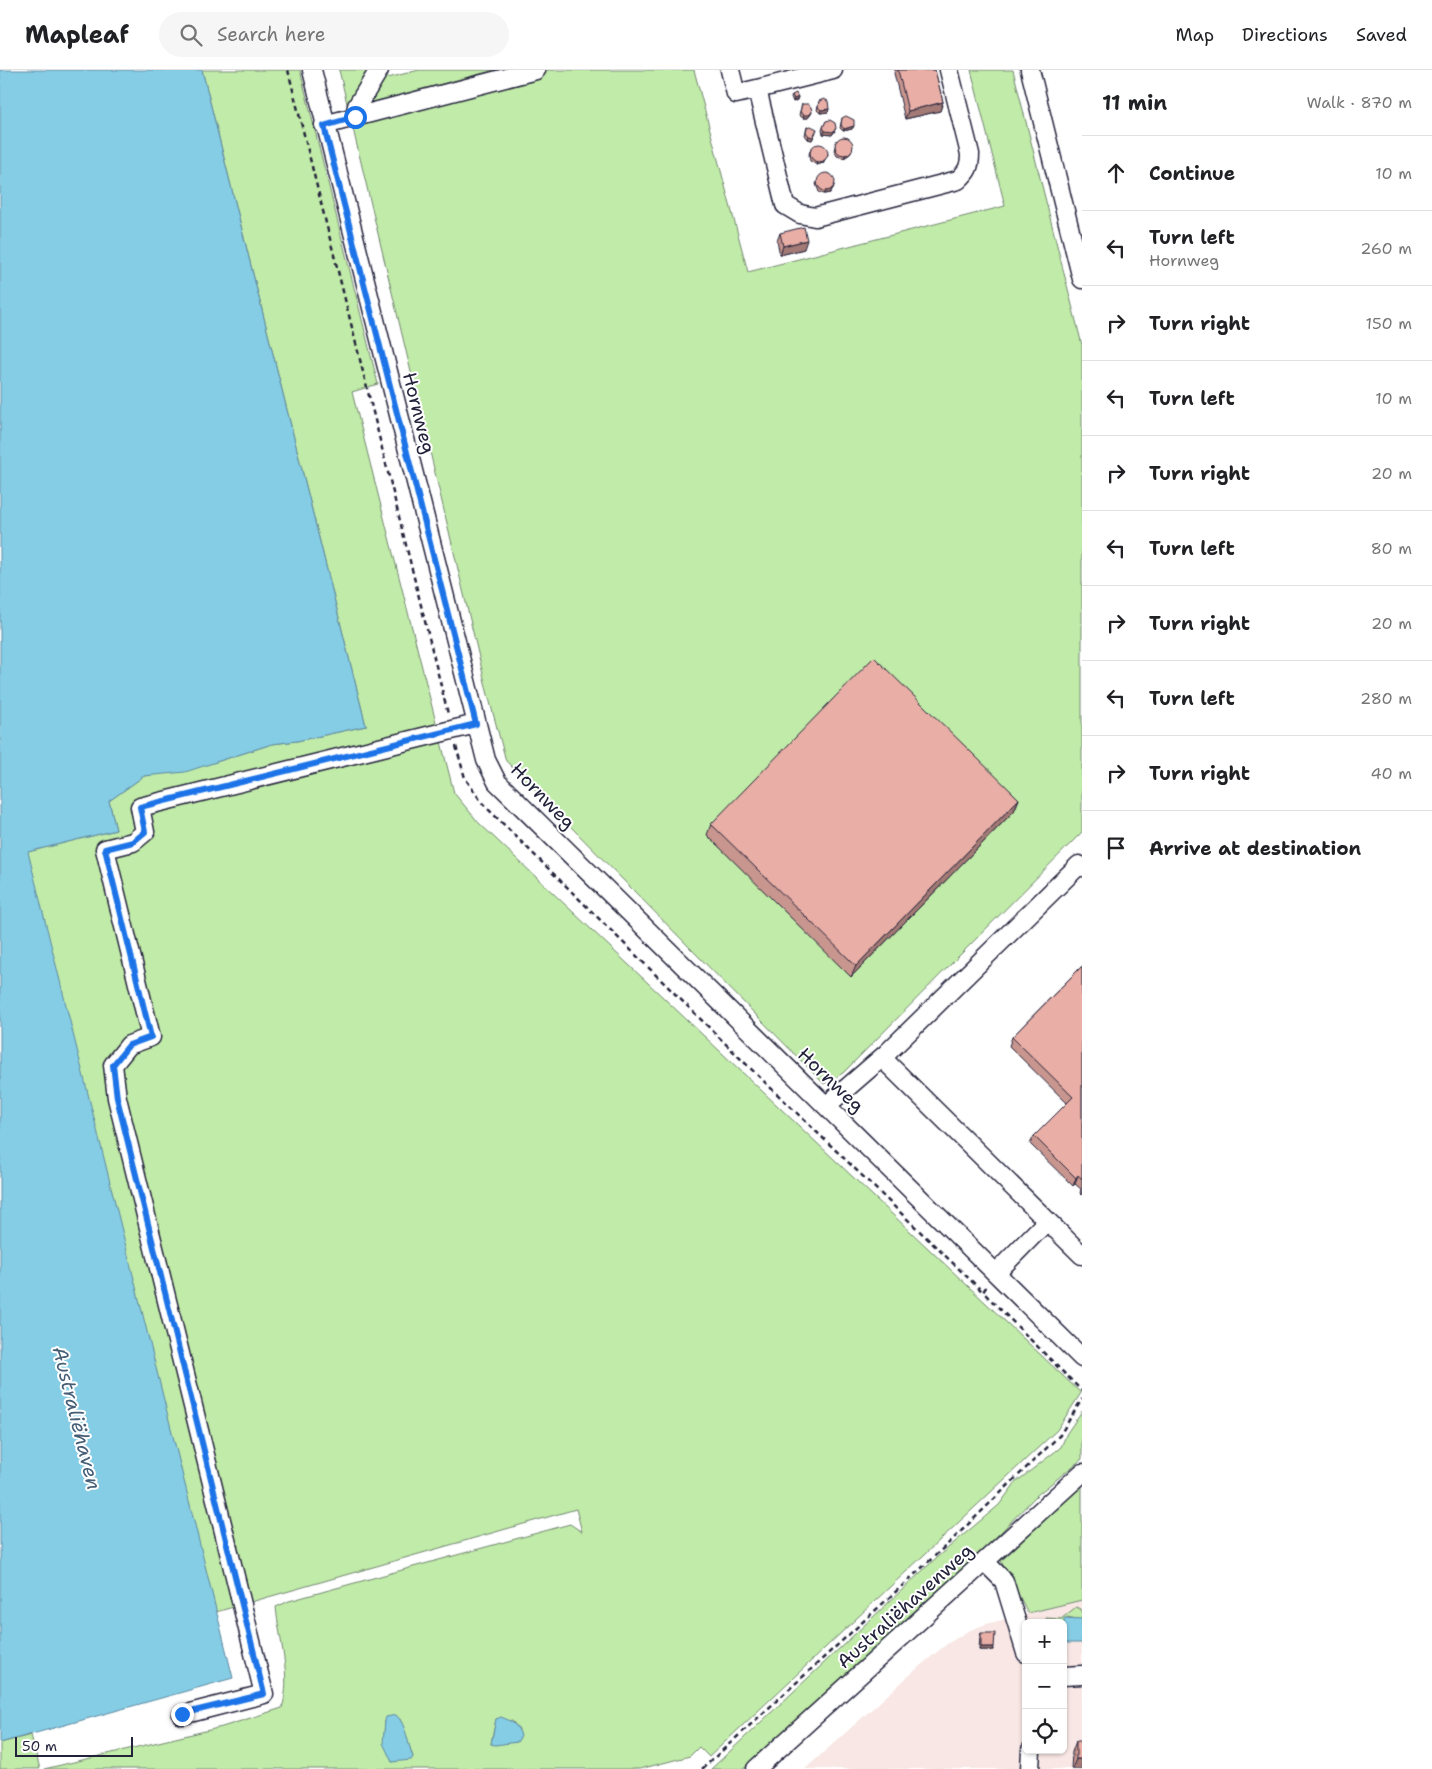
<!DOCTYPE html>
<meta charset="utf-8">
<style>
:root{--surface:#fff;--page:#f6f6f6;--text:#202124;--muted:#757577;--line:#e0e0e0}
body{margin:0;font-family:"Shantell Sans",sans-serif;background:var(--page);color:var(--text)}
.controls{position:absolute;right:15px;bottom:15px;display:grid;overflow:hidden;border-radius:8px;box-shadow:0 1px 4px #0004}
.controls button{width:45px;height:45px;display:grid;place-items:center;padding:0;border:0;border-bottom:1px solid var(--line);background:var(--surface);color:var(--text);font:25px sans-serif}
.scale{position:absolute;left:15px;bottom:12px;width:118px;box-sizing:border-box;padding-left:5px;border:2px solid #22223b;border-top:0;font-size:14px;line-height:18px;white-space:nowrap;color:#22223b;-webkit-text-stroke:4px #fff;paint-order:stroke}
.stop{position:absolute;width:15px;height:15px;margin:-11px;border:4px solid #1a73e8;border-radius:50%;background:#fff}
.stop.end{background:#1a73e8;border-color:#fff;box-shadow:0 1px 5px #0008}
.list{margin:0;padding:0;list-style:none}
h2{display:flex;justify-content:space-between;align-items:center;height:65px;margin:0;padding:0 20px;font-size:21px}
h2 small{font-size:16px;font-weight:400;color:var(--muted)}
.list li{display:grid;grid-template-columns:32px 1fr auto;gap:15px;align-items:center;box-sizing:border-box;height:75px;padding:0 20px;border-top:1px solid var(--line)}
.list b{display:block;font-size:19px;white-space:nowrap}
.list p{margin:0;font-size:16px;white-space:nowrap;color:var(--muted)}
.list em{font-size:16px;font-style:normal;color:var(--muted)}
.icon{flex:none;width:28px;height:28px;fill:none;stroke:currentColor;stroke-width:2;stroke-linecap:round;stroke-linejoin:round}
.map{position:relative;flex:none;width:1082px;height:1699px;overflow:hidden}
header{display:flex;align-items:center;gap:30px;box-sizing:border-box;height:70px;padding:0 25px;background:var(--surface);border-bottom:1px solid var(--line)}
header strong{font-size:24px}
nav{display:flex;gap:28px;margin-inline-start:auto;font-size:18px}
.search{width:350px;height:45px;background:var(--page);display:flex;align-items:center;gap:12px;box-sizing:border-box;padding:0 18px;border-radius:28px;color:var(--muted);font-size:19px}
main{display:flex}
aside{flex:1;background:var(--surface)}
.map>svg:first-child{display:block}
.built{fill:#f8e7e4;fill-rule:evenodd}
.green{fill:#c1eba8;stroke:#728672;fill-rule:evenodd}
.water{fill:#85cde5;stroke:#5d89a1}
.lines{fill:none;stroke-linecap:round;stroke-linejoin:round}
.minor-casing{stroke:#22223b;stroke-width:21}
.path{stroke:#22223b;stroke-width:2.5;stroke-dasharray:5 4;stroke-linecap:butt}
.minor{stroke:#fff;stroke-width:18}
.wall{fill:#c8968e;stroke:#22223b}
.shaded-wall{fill:#a37a74;stroke:#22223b}
.building{fill:#e9aea5;stroke:#22223b}
.route{stroke:#1a73e8;stroke-width:6}
.labels{text-anchor:middle;dominant-baseline:central;stroke-width:4;stroke-linejoin:round;paint-order:stroke}
.street-label{font-size:19px;fill:#22223b;stroke:#fff}
.water-label{font-size:20px;font-style:italic;fill:#455e76;stroke:#fff}
</style>
<header>
<strong>Mapleaf</strong>
<div class="search"><svg class="icon" aria-label="search" viewBox="0 0 24 24"><circle cx="10" cy="10" r="6"/><path d="M15 15l6 6"/></svg>Search here</div>
<nav><a>Map</a><a>Directions</a><a>Saved</a></nav>
</header>
<main>
<div class="map">
<svg width="1082" height="1699" viewBox="0 0 1082 1699">
<rect width="100%" height="100%" fill="#fff"/>
<filter id="ink" filterUnits="userSpaceOnUse"><feTurbulence type="fractalNoise" baseFrequency=".02" numOctaves="2"/><feDisplacementMap in="SourceGraphic" scale="10" xChannelSelector="R" yChannelSelector="G"/><feConvolveMatrix kernelMatrix="1 2 1 2 8 2 1 2 1" color-interpolation-filters="sRGB"/></filter>
<g filter="url(#ink)">
<path class="built" d="M1082,1530v169h-277l115,-103 27,-22 21,-13 18,-7zM1026,1553h37v127h-37z"/>
<path class="green" d="M202,0h98l78,314 -26,8 102,401 25,30 602,570 -24,37 -348,327 -10,-10 -9,9 -50,13h-596l178,-42 60,-19c10,-32 -3,-68 -6,-101l13,-6 281,-77 12,8 -6,-23 -360,103 -189,-760 89,-22 -7,-29 35,-25 72,-14 56,-18 25,-3 69,-15zM400,1649l13,38 -21,5 -8,-26 1,-15zM496,1649l16,2 7,8 -2,13 -26,2z
M339,0h46l3,8 31,-8h275l54,202 257,-66 -34,-136h42l69,275v487l-239,241 -19,11 -318,-323 -19,-70z
M1082,1341v48l-45,36 -68,70 -156,139 -64,61 -6,4h-32l225,-211 63,-53 17,-23 45,-35 6,-14z
M1082,1415v115l-54,13 -27,-52z
M1076,1537l6,3v10l-15,-3 -4,10v-4h-14l-3,-5 15,1z
M31,1665l9,34h-40v-26z"/>
<path class="water" d="M0,0h202l164,656 -69,15 -25,3 -87,28 -41,4 -35,25 7,29 -88,22 205,826 -233,65z
M1064,1548l18,1v24h-18z
M396,1645c10,8 12,30 17,42l-2,3 -19,2 -9,-19 2,-22 1,-4z
M501,1647c11,4 17,8 20,19l-4,6 -22,3 -4,-1 5,-25z"/>
<g class="lines">
<g class="minor-casing">
<path id="minor" d="M312,0l174,690 11,22 585,576
M730,0l6,24 21,-5 28,116 15,9 15,3 143,-37c9,-8 12,-13 12,-26l-21,-84
M1030,0l52,209
M757,19l76,-19
M355,47l2,-11 22,-36
M324,55l212,-55
M882,988l200,197
M826,1036l60,-52 193,-189 3,2
M996,1203l51,-52
M985,1492l19,19 22,72
M1063,1606l19,-1
M182,1645l82,-21 -147,-596 -4,-33 16,-20 22,-8 -46,-188 28,-7 12,-10 -5,-25 336,-83
M756,1699l326,-296
M1030,1699l1,-19"/>
</g>
<path class="path" d="M288,0l160,644
M456,676l9,32 18,26 263,260 237,228
M986,1217l-3,5 99,99
M702,1699l248,-227 110,-107 22,-36"/>
<use href="#minor" class="minor"/>
</g>
<path class="wall" d="M895,0h40l8,32 -3,9 -35,8 -11,-46z
M792,25l6,2 -1,3 -4,2 -2,-5z
M819,31l10,8 -1,3 -8,1 -3,-3z
M802,34l10,8 -1,2 -3,4h-5l-4,-3z
M842,48l12,8 -2,3 -9,2 -3,-3z
M826,51l9,10 -3,4 -9,-1 -1,-4z
M807,57l9,5 -4,8 -4,-1 -3,-4z
M837,70l14,11 -1,3 -6,4 -7,-2 -3,-6z
M810,81l18,3 -5,9 -6,2 -7,-4 -1,-7z
M817,112l17,5 -4,6 -6,1 -5,-2 -3,-8z
M780,163l24,16 -24,6 -3,-14z
M1019,729l-5,12 -163,166 -144,-142 4,-11z
M1082,896v229l-2,-2 1,-4 -6,-5 -2,2 -43,-42 4,-8 33,-33 -58,-57 3,-9z
M981,1563l13,14 -1,3h-14l1,-14z
M1076,1671l6,28h-11l1,-17z"/>
<path class="shaded-wall" d="M798,27l-1,3 -4,2 1,-3z
M943,32l-3,9 -35,8 3,-8z
M829,39l-1,3 -8,1 1,-3z
M812,42l-1,2 -3,4h-5l1,-3z
M854,56l-2,3 -9,2 1,-2z
M836,58l-4,7 -9,-1 2,-3z
M817,59l-5,11 -4,-1 1,-3z
M851,81l-1,3 -6,4 1,-3z
M828,84l-5,9 -6,2 1,-3z
M835,114l-5,9 -6,1 2,-3z
M807,170l-3,9 -24,6 3,-9z
M1019,729l-5,12 -163,166 5,-11z
M1078,1105l-3,9 -2,2 3,-8z
M981,1577h13l-1,3h-14z
M1076,1689h6v10h-10z"/>
<path class="building" d="M898,0h37l8,32 -35,9z
M796,23l2,4 -4,2 -2,-4z
M824,29l4,2 1,8 -8,1 -3,-3 1,-6z
M802,34h6l3,3 1,5 -3,3h-5l-4,-3z
M846,46l8,4v6l-10,3 -3,-4 1,-7z
M830,50l5,3 1,5 -3,4 -8,-1 -2,-4 3,-6z
M811,56l6,3 -4,8 -4,-1 -3,-4 1,-5z
M835 76a9 9 0 1 1 18 0a9 9 0 1 1-18 0Z
M810 83a9 9 0 1 1 18 0a9 9 0 1 1-18 0Z
M817 112a9 9 0 1 1 18 0a9 9 0 1 1-18 0Z
M804,157l3,13 -24,6 -3,-13z
M874,587l145,142 -163,167 -145,-142z
M1082,896v213l-4,-4 -2,3 -42,-42 39,-39 -61,-60z
M981,1563h14l-1,14h-13z
M1076,1671h6v18h-6z"/>
</g>
<g class="lines" filter="url(#ink)">
<path class="route" d="M182,1644l82,-20 -147,-596 -4,-33 16,-20 22,-8 -46,-188 28,-7 12,-10 -5,-25 336,-83 -152,-598 31,-9"/>
</g>
<g class="labels">
<g class="street-label">
<text transform="translate(419 343) rotate(76)">Hornweg</text>
<text transform="translate(543 726) rotate(46)">Hornweg</text>
<text transform="translate(831 1010) rotate(44)">Hornweg</text>
<text transform="translate(905 1536) rotate(-42)">Australiëhavenweg</text>
</g>
<g class="water-label">
<text transform="translate(77 1348) rotate(76)">Australiëhaven</text>
</g>
</g>
</svg>
<div class="controls">
<button>+</button>
<button>−</button>
<button><svg class="icon" aria-label="locate" viewBox="0 0 24 24"><circle cx="12" cy="12" r="6"/><path d="M12 2v4M12 18v4M2 12h4M18 12h4"/></svg></button>
</div>
<div class="scale">50 m</div>
<div class="stop" style="left:355px;top:47px"></div>
<div class="stop end" style="left:182px;top:1644px"></div>
</div>
<aside>
<h2>11 min<small>Walk · 870 m</small></h2>
<ul class="list">
<li><svg class="icon" aria-label="ahead" viewBox="0 0 24 24"><path d="M12 20V5M6 11l6-6 6 6"/></svg><div><b>Continue</b></div><em>10 m</em></li>
<li><svg class="icon" aria-label="left" viewBox="0 0 24 24"><path d="M17 20v-9H6M10 6l-5 5 5 5"/></svg><div><b>Turn left</b><p>Hornweg</p></div><em>260 m</em></li>
<li><svg class="icon" aria-label="right" viewBox="0 0 24 24"><path d="M7 20v-9h11M14 6l5 5-5 5"/></svg><div><b>Turn right</b></div><em>150 m</em></li>
<li><svg class="icon" aria-label="left" viewBox="0 0 24 24"><path d="M17 20v-9H6M10 6l-5 5 5 5"/></svg><div><b>Turn left</b></div><em>10 m</em></li>
<li><svg class="icon" aria-label="right" viewBox="0 0 24 24"><path d="M7 20v-9h11M14 6l5 5-5 5"/></svg><div><b>Turn right</b></div><em>20 m</em></li>
<li><svg class="icon" aria-label="left" viewBox="0 0 24 24"><path d="M17 20v-9H6M10 6l-5 5 5 5"/></svg><div><b>Turn left</b></div><em>80 m</em></li>
<li><svg class="icon" aria-label="right" viewBox="0 0 24 24"><path d="M7 20v-9h11M14 6l5 5-5 5"/></svg><div><b>Turn right</b></div><em>20 m</em></li>
<li><svg class="icon" aria-label="left" viewBox="0 0 24 24"><path d="M17 20v-9H6M10 6l-5 5 5 5"/></svg><div><b>Turn left</b></div><em>280 m</em></li>
<li><svg class="icon" aria-label="right" viewBox="0 0 24 24"><path d="M7 20v-9h11M14 6l5 5-5 5"/></svg><div><b>Turn right</b></div><em>40 m</em></li>
<li><svg class="icon" aria-label="arrive" viewBox="0 0 24 24"><path d="M6 21V4h12l-3 4 3 4H6"/></svg><div><b>Arrive at destination</b></div></li>
</ul>
</aside>
</main>
